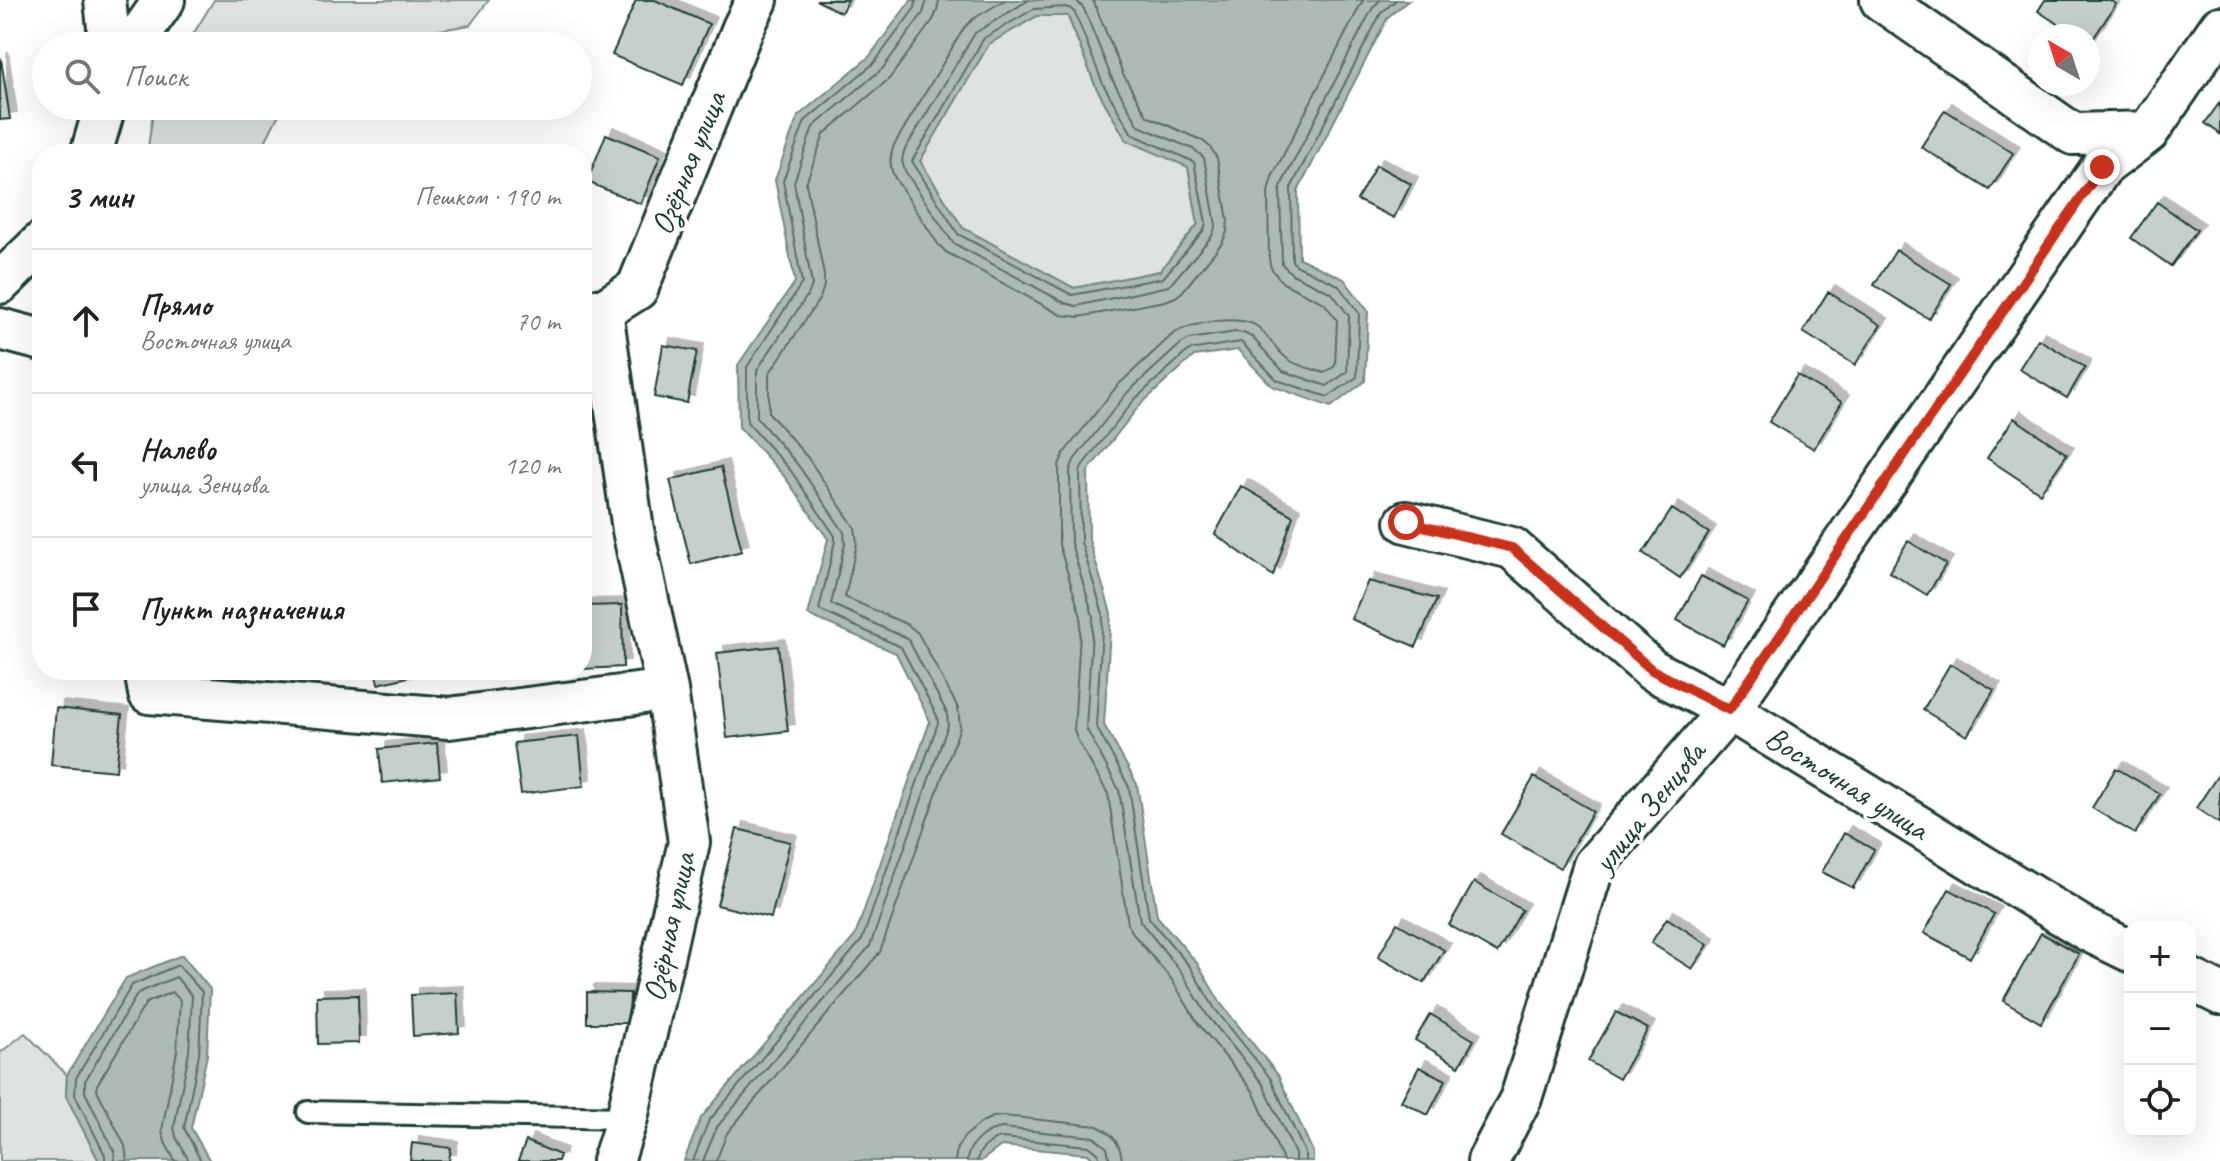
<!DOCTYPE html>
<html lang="ru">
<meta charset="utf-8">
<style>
:root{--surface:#fff;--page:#f2f2f2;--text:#222;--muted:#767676;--line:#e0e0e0}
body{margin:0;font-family:Caveat,sans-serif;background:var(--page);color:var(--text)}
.controls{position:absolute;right:24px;bottom:24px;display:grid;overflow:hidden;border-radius:16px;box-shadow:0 8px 32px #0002}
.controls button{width:72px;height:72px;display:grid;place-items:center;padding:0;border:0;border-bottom:2px solid var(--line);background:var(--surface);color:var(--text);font:40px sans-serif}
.compass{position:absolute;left:2028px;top:24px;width:72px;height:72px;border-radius:50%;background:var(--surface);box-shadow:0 8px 32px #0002;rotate:321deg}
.stop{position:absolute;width:24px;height:24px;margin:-18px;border:6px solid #c8321e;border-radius:50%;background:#fff}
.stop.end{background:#c8321e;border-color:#fff;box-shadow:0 2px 8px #0008}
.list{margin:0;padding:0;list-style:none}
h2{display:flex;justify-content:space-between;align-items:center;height:104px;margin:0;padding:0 32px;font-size:34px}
h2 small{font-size:26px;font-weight:400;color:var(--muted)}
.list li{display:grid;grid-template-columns:52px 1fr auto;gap:24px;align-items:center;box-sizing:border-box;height:144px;padding:0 32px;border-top:2px solid var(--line)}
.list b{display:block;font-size:30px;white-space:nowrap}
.list p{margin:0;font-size:26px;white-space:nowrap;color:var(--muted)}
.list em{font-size:26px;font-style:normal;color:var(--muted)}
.icon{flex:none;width:44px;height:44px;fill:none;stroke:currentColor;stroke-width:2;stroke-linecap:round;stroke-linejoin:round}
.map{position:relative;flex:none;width:2220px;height:1161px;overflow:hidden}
.search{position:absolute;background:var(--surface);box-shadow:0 8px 32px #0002;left:32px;top:32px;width:560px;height:88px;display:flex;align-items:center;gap:20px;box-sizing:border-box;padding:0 28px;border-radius:44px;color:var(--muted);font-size:30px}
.panel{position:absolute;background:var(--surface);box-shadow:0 8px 32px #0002;left:32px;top:144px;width:560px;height:536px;border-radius:32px}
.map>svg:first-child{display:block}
.green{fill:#dee3e2;stroke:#7e908b;stroke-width:2}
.water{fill:#afbab7;stroke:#758883;stroke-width:2;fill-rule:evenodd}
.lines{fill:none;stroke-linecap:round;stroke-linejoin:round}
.shore{stroke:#596f68;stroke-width:2}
.building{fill:#c7cfcc;stroke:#1f3d34;stroke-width:2;filter:url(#shadow)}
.service-casing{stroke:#1f3d34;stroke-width:26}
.minor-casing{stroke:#1f3d34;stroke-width:46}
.service{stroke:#fff;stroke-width:20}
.minor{stroke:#fff;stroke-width:40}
.route{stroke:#c8321e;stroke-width:10}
.labels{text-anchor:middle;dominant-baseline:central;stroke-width:7;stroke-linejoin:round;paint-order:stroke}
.street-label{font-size:32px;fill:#1f3d34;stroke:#fff}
</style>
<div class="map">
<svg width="2220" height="1161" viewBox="0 0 2220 1161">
<defs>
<filter id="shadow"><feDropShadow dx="7" dy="-7" stdDeviation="0" flood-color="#0004"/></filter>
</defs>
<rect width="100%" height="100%" fill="#fff"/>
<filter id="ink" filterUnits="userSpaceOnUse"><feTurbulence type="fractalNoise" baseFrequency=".0125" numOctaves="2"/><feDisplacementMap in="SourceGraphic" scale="16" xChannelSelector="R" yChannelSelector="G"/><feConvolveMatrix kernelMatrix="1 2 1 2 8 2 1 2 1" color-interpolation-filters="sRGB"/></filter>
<g filter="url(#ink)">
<path class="green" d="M214,0h275l-19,25 -129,21h-155z
M1067,15l29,72 30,53 62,26 10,58 -38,47 -86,17 -111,-60 -43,-67 69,-117 48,-28z
M154,106h129l-24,48h-112z
M25,1033l42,42 -1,21 33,65h-99v-108z"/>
<path class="water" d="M911,0h498l-21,17 -90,174 1,67 45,21 24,32 -3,70 -34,26 -59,-21 -34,-36 -44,6 -54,49 -52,66 1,69 22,73 -7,112 33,59 20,132 40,47 24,41 57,71 35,77v9h-218l-7,-7 -87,-8 -20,15h-297l17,-43 154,-182 75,-215 -34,-68 -88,-38 20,-76 -44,-63 -45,-49 -1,-62 57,-83 -20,-102 23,-64 71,-59zM1037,16h31l28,71 30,53 62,27 10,57 -38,47 -86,17 -111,-60 -43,-67 69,-117z
M182,955l28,34 -3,66 -16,73 19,33h-111l-33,-65 1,-21 59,-97z"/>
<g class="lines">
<path class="shore" d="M1005,0l-32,19 -9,9 -70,117c-5,12 -5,22 1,33l43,66 8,8 115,63 18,2 86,-16 11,-4 7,-6 39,-48 5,-11 1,-12 -11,-62 -7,-11 -7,-6 -56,-25 -24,-42 -30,-74
M1029,0l-54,33 -71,118 -2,10 3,10 48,72 112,60 11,3 93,-20 43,-50 4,-11 -12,-67 -9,-8 -56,-24 -27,-47 -28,-70 -8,-9
M1066,7l5,2 4,4 28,71 29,50 62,28 12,61 -2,7 -41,48 -91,17 -114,-61 -46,-73 72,-123 50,-29z
M105,1161v-6l-30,-60 1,-17 56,-93 46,-20 24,27 -3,62 -15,74 17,33
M115,1161l-1,-10 -29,-59v-11l53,-88 38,-16 16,19 -3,56 -15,75 2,10 13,24
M127,1161l-2,-15 -28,-56v-5l49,-82 26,-11 8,8 -3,51 -15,79 3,12 10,19
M693,1161l15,-39 154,-182 76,-217 -1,-7 -36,-69 -82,-37 16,-69v-5l-44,-65 -44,-49v-55l55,-84 -19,-102 22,-60 69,-58 41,-55 1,-8
M703,1161l14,-34 153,-181 78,-221 -1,-12 -39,-74 -77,-35 14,-61 -1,-11 -46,-67 -41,-47v-48l52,-77 3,-8 -18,-103 19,-55 70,-59 40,-55 4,-13
M716,1161l11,-28 153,-181 80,-225 -2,-19 -40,-75 -10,-8 -63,-28 12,-54 -2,-15 -47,-70 -39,-45v-39l51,-76 4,-12v-11l-18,-92 18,-49 65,-55 44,-59 4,-9 2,-11
M955,1161l2,-13 7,-11 18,-15 11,-5 11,-1 93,10c16,7 24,18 25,35
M967,1161c1,-17 18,-31 35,-33l92,9 13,11 3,13
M977,1161c1,-11 14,-21 24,-23l88,8 9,7 2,8
M1283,1161l-30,-70 -56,-69 -25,-42 -38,-45 -6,-11 -20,-130 -31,-55 -3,-9 7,-113 -22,-72v-80l5,-12 53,-67 56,-52c17,-12 69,-20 85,-7 11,10 19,25 31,33 9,6 25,9 35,13l11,-7 2,-46 -13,-17 -41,-20 -12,-15 -2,-9 -1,-67 4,-15 91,-177
M1295,1161v-7l-32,-70 -56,-69 -25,-42 -42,-52 -21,-131 -33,-62 7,-112 -22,-73 -1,-72 4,-11 53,-67 55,-50 7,-4 47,-7 7,1 9,4 31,34 44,15 20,-14 2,-56 -17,-23 -40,-19 -10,-10 -2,-73 3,-9 89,-173 8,-9
M1305,1161v-8l-34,-74 -56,-70 -25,-42 -41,-49 -20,-131 -33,-61 7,-112 -22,-72 -1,-70 2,-6 52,-66 55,-50 52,-8 36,38 51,17 29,-20 2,-64 -21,-28 -42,-20 -4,-4 -1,-73 90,-175 15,-13"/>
</g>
<path class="building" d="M636,0h19l54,24 -26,61 -71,-30z
M816,0h32l-7,13z
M2045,0h64l7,4 -27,41 -1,-9h-12l-38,-25z
M1,59l9,60 -10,1v-60z
M2220,102v32l-15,-11z
M1945,110l68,43 -23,37 -69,-43z
M606,134l54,22 -19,48 -54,-22z
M1376,165l35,19 -17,34 -37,-18z
M2157,202l40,28 -26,36 -40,-28z
M1896,250l55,34 -22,35 -55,-34z
M1828,292l53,33 -26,40 -52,-33z
M582,335l5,42 -5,1z
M2038,339l47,28 -18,31 -48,-29z
M663,345l34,6 -10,52 -33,-6z
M1797,375l45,27 -28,47 -45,-27z
M2014,418l53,36 -27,39 -53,-35z
M721,467l21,84 -51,13 -21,-84z
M1241,486l52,30 -20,60 -58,-42z
M1672,509l37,24 -29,45 -37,-25z
M1908,541l38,23 -19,31 -38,-23z
M1701,576l47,25 -25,44 -46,-25z
M1368,581l69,18 -21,48 -65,-28z
M622,605l1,62 -41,2v-63z
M778,646l10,85 -61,7 -10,-85z
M1950,664l44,26 -27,46 -44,-26z
M375,670h45l1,4 -43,10z
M56,708l66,7 -6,56 -65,-6z
M579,736l5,50 -63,8 -7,-51z
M437,743l3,34 -58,6 -3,-34z
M2116,768l44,26 -25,40 -43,-26z
M2220,772v52l-24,-16z
M1534,777l59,34 -33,57 -59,-34z
M737,829l53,13 -19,76 -54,-13z
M1844,833l30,17 -21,38 -31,-16z
M1474,882l48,28 -25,43 -48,-28z
M1949,889l45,25 -24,44 -46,-25z
M1667,918l41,27 -16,24 -41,-26z
M1397,923l47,27 -20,33 -46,-26z
M2041,933l38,21 -38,69 -38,-22z
M587,992l43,1 -1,30h-42z
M457,993l2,40 -46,3 -2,-41z
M358,995l1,48 -41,1 -1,-48z
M1616,1012l32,17 -29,50 -31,-18z
M1430,1014l44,26 -15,26 -44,-26z
M1419,1067l27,13 -18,35 -27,-14z
M526,1141l34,14 -2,6h-40z
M412,1143l39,5 -2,13h-39z"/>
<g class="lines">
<g class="service-casing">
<path id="service" d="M308,1112l319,6"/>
</g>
<g class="minor-casing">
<path id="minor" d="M105,0l5,46
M1881,0l192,134 75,-2
M132,46l32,-46
M91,154l14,-48
M0,283l42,-41
M582,308l20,3 35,-22 106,-261 14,-28
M602,311l31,219 34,160 22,152 -62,276 -14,43
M0,329l42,11
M1406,522l106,26 140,122 77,40 358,220 43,21
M145,670l4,23 300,25 218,-28
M2190,979l30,15
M1488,1161l33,-63 73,-233 135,-155 373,-543 46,-35 72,-105"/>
</g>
<use href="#service" class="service"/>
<use href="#minor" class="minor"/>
</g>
</g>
<g class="lines" filter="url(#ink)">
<path class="route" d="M1406,522l106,26 140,122 77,40 373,-543"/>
</g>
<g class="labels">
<g class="street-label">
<text transform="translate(688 163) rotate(-68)">Озёрная улица</text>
<text transform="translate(1847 783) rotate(32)">Восточная улица</text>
<text transform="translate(1649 807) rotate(-51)">улица Зенцова</text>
<text transform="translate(669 927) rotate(-78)">Озёрная улица</text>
</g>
</g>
</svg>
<div class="controls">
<button>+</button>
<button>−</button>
<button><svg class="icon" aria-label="locate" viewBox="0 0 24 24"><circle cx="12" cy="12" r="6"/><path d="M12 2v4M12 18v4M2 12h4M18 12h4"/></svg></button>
</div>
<svg class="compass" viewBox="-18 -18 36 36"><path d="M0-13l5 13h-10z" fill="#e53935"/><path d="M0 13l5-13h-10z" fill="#767676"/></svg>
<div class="stop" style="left:1406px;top:522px"></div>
<div class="stop end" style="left:2102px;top:167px"></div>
<div class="search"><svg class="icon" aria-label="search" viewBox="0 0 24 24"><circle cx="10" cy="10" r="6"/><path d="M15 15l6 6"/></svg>Поиск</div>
<section class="panel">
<h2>3 мин<small>Пешком · 190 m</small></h2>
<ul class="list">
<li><svg class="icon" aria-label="ahead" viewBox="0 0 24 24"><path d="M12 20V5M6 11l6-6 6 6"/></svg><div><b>Прямо</b><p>Восточная улица</p></div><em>70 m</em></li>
<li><svg class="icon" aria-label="left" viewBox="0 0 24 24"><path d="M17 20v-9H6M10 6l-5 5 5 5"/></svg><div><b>Налево</b><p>улица Зенцова</p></div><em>120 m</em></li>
<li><svg class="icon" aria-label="arrive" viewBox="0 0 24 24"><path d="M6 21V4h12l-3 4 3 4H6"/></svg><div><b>Пункт назначения</b></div></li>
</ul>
</section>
</div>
